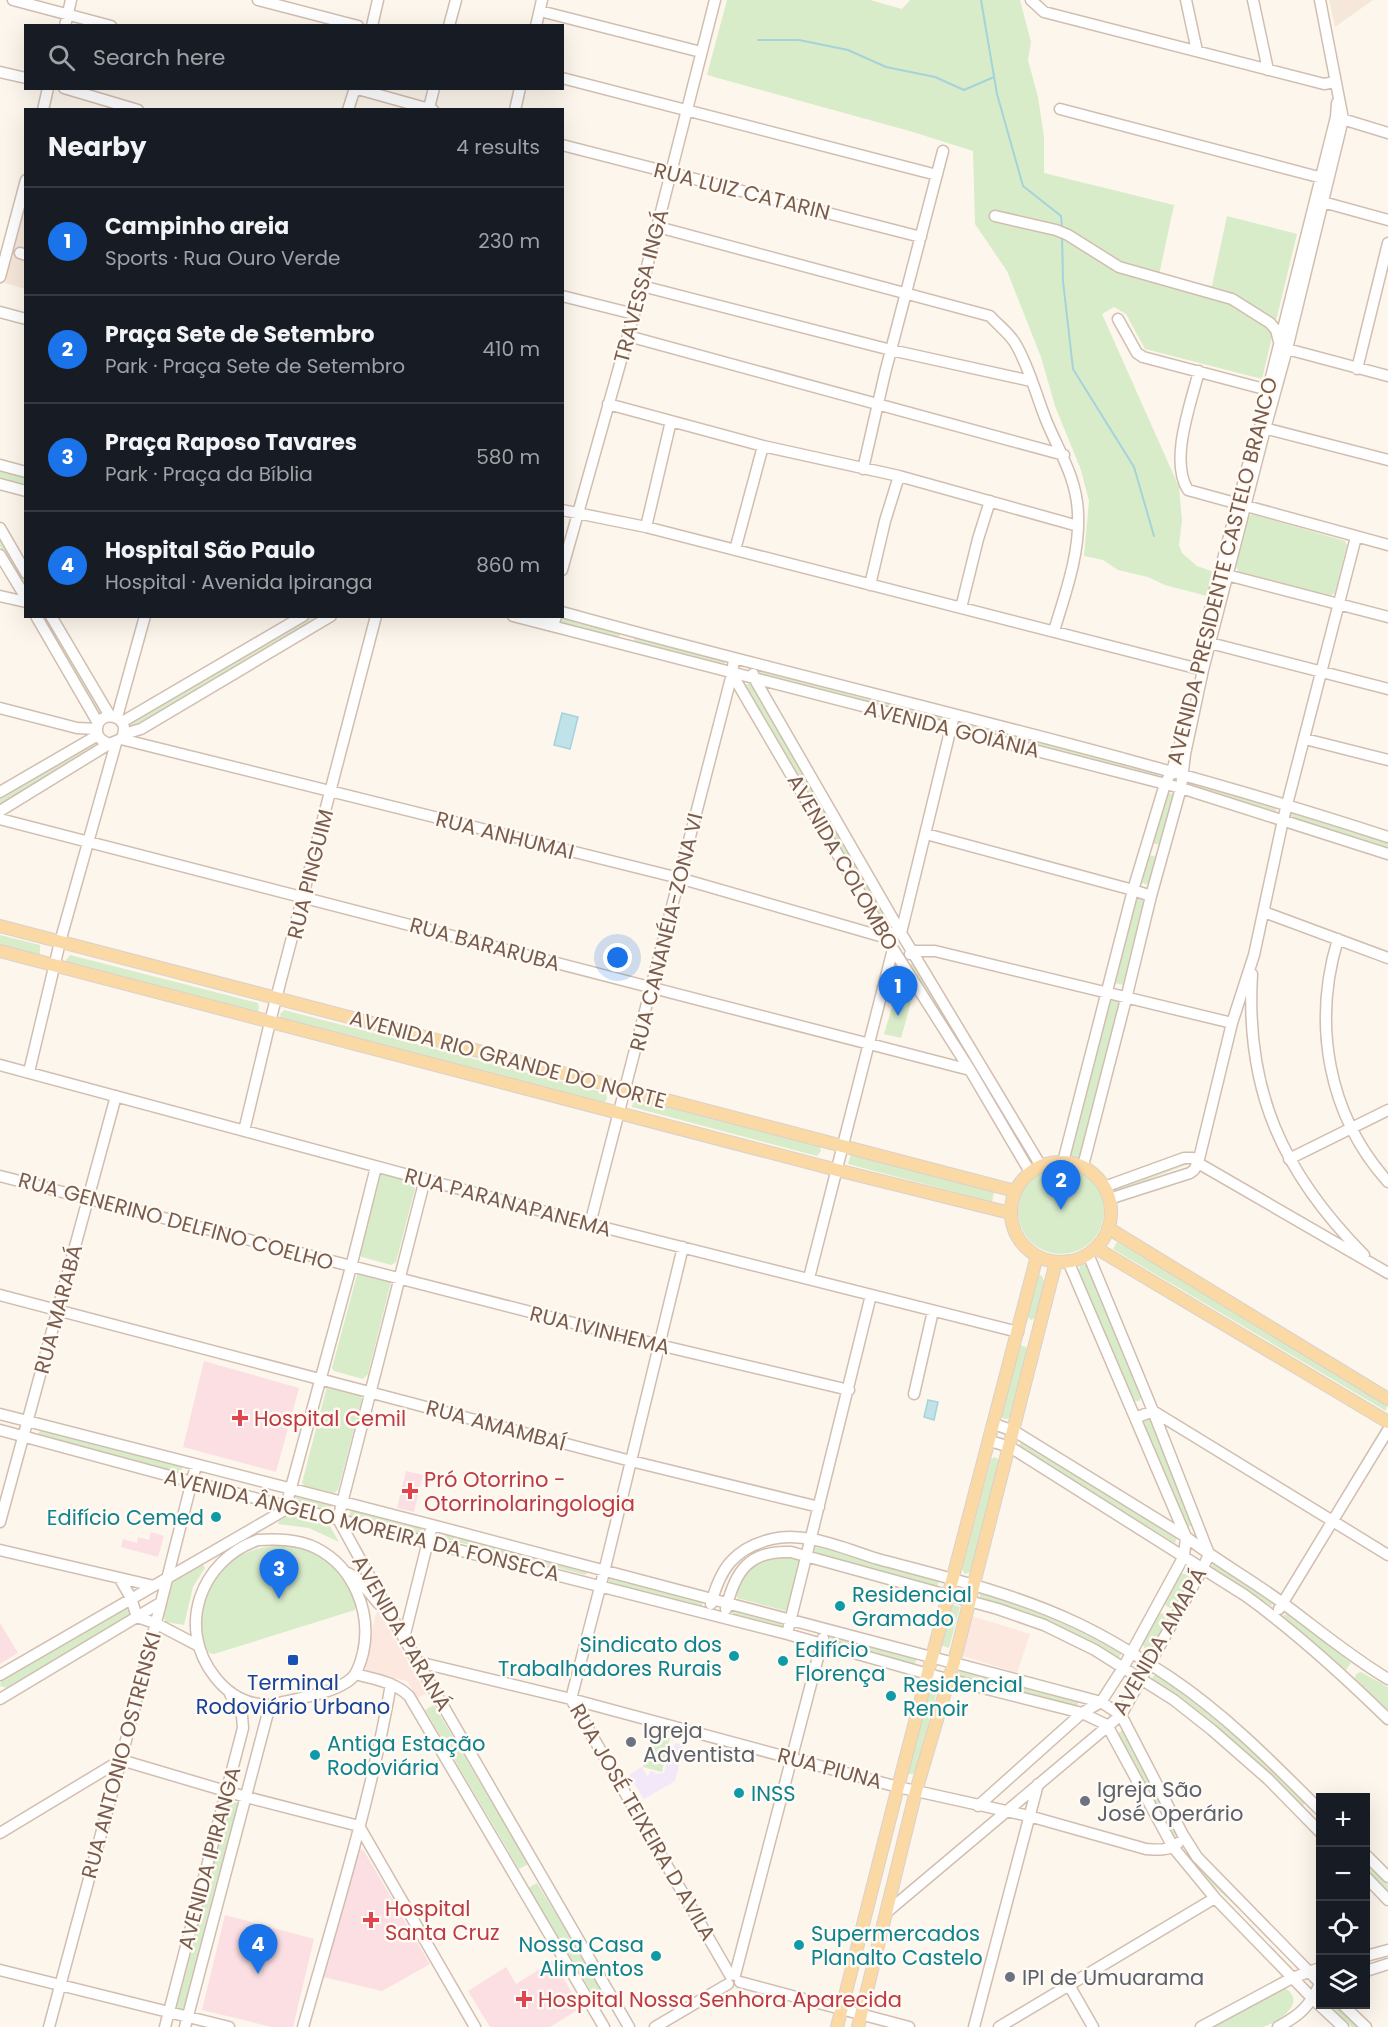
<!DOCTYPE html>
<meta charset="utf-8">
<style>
:root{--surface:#171b24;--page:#20242c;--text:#f1f3f6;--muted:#9ea1a6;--line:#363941;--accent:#1a73e8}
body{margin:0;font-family:Poppins,sans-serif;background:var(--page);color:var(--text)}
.controls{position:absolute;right:18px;bottom:18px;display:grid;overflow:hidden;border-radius:0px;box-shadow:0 6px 24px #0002}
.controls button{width:54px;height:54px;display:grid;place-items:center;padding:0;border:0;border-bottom:2px solid var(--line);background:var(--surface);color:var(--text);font:30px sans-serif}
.you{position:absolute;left:618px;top:958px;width:21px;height:21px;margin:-15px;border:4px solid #fff;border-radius:50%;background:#1a73e8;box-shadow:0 0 0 9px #1a73e833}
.badge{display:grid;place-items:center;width:39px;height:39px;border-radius:50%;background:var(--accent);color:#fff;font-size:20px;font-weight:700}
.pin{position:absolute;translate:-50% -50px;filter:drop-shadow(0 2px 3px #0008)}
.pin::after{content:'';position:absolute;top:32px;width:21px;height:18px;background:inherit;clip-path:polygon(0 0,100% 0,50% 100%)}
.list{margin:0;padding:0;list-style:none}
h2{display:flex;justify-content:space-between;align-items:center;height:78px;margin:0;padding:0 24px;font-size:26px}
h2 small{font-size:20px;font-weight:400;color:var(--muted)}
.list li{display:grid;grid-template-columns:39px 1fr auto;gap:18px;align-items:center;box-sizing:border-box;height:108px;padding:0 24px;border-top:2px solid var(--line)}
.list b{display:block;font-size:22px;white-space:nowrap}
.list p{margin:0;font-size:20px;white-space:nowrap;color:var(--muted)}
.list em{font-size:20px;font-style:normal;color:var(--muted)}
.icon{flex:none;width:33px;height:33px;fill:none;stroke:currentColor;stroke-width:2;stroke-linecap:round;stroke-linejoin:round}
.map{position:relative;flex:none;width:1388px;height:2027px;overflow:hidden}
.search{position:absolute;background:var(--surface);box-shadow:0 6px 24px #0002;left:24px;top:24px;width:540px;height:66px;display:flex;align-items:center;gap:15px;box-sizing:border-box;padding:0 21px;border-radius:0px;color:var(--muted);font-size:22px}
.panel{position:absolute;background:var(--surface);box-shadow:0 6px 24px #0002;left:24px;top:108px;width:540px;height:510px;border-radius:0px}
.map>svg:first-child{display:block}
.residential{fill:#f5e8da}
.commercial{fill:#fde8e0}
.education{fill:#f3e8fa}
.medical{fill:#fbdfe3}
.green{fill:#d8ecc9}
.water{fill:#bfe3e8;stroke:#a5d3da;stroke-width:1.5}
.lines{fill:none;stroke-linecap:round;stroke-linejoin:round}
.stream{stroke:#a5d3da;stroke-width:2}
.minor-casing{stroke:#d1beb0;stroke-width:13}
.major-casing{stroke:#dad1cd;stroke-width:14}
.minor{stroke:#fff;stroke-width:10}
.major{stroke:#fbd9a5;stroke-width:12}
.health-dot{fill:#e0444e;stroke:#fffaf3;stroke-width:2}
.culture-dot{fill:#0f9aa8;stroke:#fffaf3;stroke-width:2}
.transit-dot{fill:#1a4fb4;stroke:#fffaf3;stroke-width:2}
.worship-dot{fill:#6b7280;stroke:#fffaf3;stroke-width:2}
.labels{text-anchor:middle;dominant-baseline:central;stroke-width:5;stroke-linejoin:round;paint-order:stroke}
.street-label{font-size:21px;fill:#7a5c4d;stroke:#fffaf3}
.health-label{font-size:21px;fill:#be3a42;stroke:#fffaf3;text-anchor:start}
.culture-label{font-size:21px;fill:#0d838f;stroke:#fffaf3;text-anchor:start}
.transit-label{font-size:21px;fill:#164399;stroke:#fffaf3}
.worship-label{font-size:21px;fill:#5b616d;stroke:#fffaf3;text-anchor:start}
</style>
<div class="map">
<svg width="1388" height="2027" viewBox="0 0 1388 2027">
<rect width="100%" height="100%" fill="#fdf6ec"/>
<path class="residential" d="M1329,0h44l-38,27z
M25,207v82l-20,-6z"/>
<path class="commercial" d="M378,1610l49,84 -7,2 -2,3 -11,-18 -39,-9 -3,-3 10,-53z
M972,1616l58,18 -13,39 -57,-18z"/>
<path class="education" d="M675,1743l9,2 -9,36 -31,18 -15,-24 13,-8 5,9 2,-1 1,-4 5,1v2l9,-1 6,-25h3z"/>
<path class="medical" d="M204,1361l95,27 -23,84 -93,-25z
M406,1471l17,4 -9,37 -17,-4z
M151,1532l13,4 -6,21 -37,-10 2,-8 14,4 1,-6 11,3z
M0,1623l18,30 -18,11z
M360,1849l4,2 66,113 -48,27 -59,-14 26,-101 9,-26z
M225,1915l89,24 -21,88h-21l-70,-17z
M553,1961l28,47 -31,19h-60l-22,-36 38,-24 10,17z"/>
<path class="green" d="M727,0h143l32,9 8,-9h110l11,42 -3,18 10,37 6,40v36l130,32 -15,70 53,11 15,-70 70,18 -35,145 -117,-30 -19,-35 -12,-7 -12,7 77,173 3,33 -3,25 3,8 15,13 17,6 -7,24 -42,-11 -17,-8 -30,-7 -15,-10 -19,-4 5,-55 -8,-31 -26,-64 -14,-49 -34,-86 -32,-47 -2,-73 -60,-19 -206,-57z
M0,470l25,7v7l-25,-6z
M1252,514l93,27 2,4 -12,48 -6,3 -90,-24 -3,-6 11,-48z
M0,534l25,43v10l-25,-41z
M41,617h5l55,96 -5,4z
M311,617h12l-193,111 -3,-1v-5z
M563,617l56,15 1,3 -4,4 -57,-15 1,-5z
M635,637l90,24v4l-1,1 -91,-23z
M758,668l186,49 -2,5 -184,-46 -2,-4z
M750,683l141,240 -5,3 -141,-241z
M961,720l198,53 -1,4 -200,-51v-3z
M92,743l5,1 -1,5 -96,56v-8z
M1186,780l91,26 -1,5 -91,-25z
M1164,792l10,2 -13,51 -10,-2z
M1292,809l96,31v9l-99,-32z
M1149,855l8,2 -7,28 -8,-2z
M1135,897l9,2 -21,86 -8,-2z
M0,935l40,10v11l-40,-8z
M70,955l188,48 1,6 -3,5 -190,-51v-3z
M914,962l120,198 -4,3 -120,-198z
M896,994l16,5 -11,39 -17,-4z
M1111,998l11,3 -42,160 -11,-3z
M284,1010l322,83 1,6 -4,5 -322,-85 -1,-5z
M634,1097l186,49 1,5 -4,5 -185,-49z
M851,1154l143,38 -2,10 -144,-38z
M1189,1160l2,3 -78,30 -1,-4z
M1018 1211a43 43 0 1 1 86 0a43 43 0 1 1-86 0Z
M383,1171l34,10 -21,81 -5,3 -29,-8 -3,-3 20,-80z
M1117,1242l271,161 -2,8 -273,-162z
M1085,1264l4,2 53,130 -3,5h-7l-54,-128 2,-7z
M358,1271l32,9 1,2 -23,92 -5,5 -29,-8 -2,-3z
M1039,1275l3,1 2,5 -8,36 -5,3 -5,-5 9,-37z
M1019,1345l7,2 1,3 -15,65 -4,4h-4l-3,-3z
M327,1386l33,7 2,6 -24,91 -4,3 -29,-7 -3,-3z
M1149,1418l3,1 43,105 -8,4 -45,-106z
M41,1429l141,38 -1,8 -144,-39z
M1021,1442l156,96 -2,5 -157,-96z
M994,1457l7,3 -30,112 -6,2 -3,-5 29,-109z
M293,1495l38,9v6l-2,2 -37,-9z
M351,1510l71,18 -2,6 -71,-17z
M295,1512l31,7 13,23 -30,-14 -31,-4 1,-3z
M444,1533l144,37v2l-3,3 -139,-36z
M288,1545c26,6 48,17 61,42 4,8 7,15 6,23l-141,44 -5,-1c-9,-12 -10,-26 -7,-40 8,-46 40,-68 86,-68z
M816,1545l124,34 -3,8 -123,-34z
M784,1553l17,7 -13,49 -2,2 -49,-13 -1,-6c14,-28 20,-30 48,-39z
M1213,1564l61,38 -3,4 -61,-38z
M203,1565l2,3 -12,19 -9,38 -18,-3 -3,-6 10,-35z
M1179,1573l7,1 4,4 -15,29 -5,1 -5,-3 -1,-3z
M610,1576l93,24 -1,7 -94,-23z
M981,1592c49,17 95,35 140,62l-3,6 -139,-61z
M951,1604l9,3 -11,41 -9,-3z
M733,1607l52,13 -2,8 -52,-13z
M127,1608l4,6 -2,3 -122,71 -7,-2 1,-7z
M1160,1613l4,1 2,7 -15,27h-7l-2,-7 15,-26z
M1287,1613l64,50 -5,7 -63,-54z
M831,1633l86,23 -2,9 -86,-23z
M960,1670l119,31 -2,7 -119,-31z
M1361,1672l27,15v26l-33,-35 1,-4z
M1155,1674c55,38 103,81 151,128l-5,6 -150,-128z
M931,1680l6,1 2,3 -24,90h-8z
M434,1705l94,159 -9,5 -94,-159z
M1123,1730l55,105 -6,3 -54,-105z
M651,1733l19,5 -8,34 -19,-5z
M227,1800l11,3 -53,208 -11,-3z
M1184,1848h3l65,72c-26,-24 -50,-40 -68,-72z
M1366,1863l22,22v8l-22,-22z
M537,1883l74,121 -9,5 -74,-121z
M1278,1987c7,1 13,3 15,10 4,13 -20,28 -31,30 -15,0 -33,0 -48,0l2,-5z
M1329,2005h8l23,22h-8z"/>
<path class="water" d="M562,713l16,4 -8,32 -16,-4z
M928,1400l10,2 -4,18 -10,-3z"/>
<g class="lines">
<path class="stream" d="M981,0l16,94 26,92 38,30 1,11
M758,40h41l49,10 38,17 49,10 29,13 30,-13
M1062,236l1,45 10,88 61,98 20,69"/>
<g class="minor-casing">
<path id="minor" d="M13,0l98,26
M258,0l100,26
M1031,0l13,12 280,72 11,-2
M1186,0l11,51
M1253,0l15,70
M540,11l161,41
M65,26l6,-26
M372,26l6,-26
M449,26l7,-26
M536,26l6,-26
M0,72l26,6
M562,78l375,97
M64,88l74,22
M354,88l79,22
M429,108l5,-20
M1060,109l266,70
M43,110l5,-22
M348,110l7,-22
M515,110l5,-22
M1339,118l49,15
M562,145l359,92
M1319,201l69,19
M995,216l61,14 12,5 51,32 113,32 38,24 6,7 4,15 7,4 101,27
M658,227l332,89c8,9 19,17 25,27 14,23 21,52 31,77 13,32 31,58 32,94 2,40 -13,80 -24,117
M20,253l6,2
M0,277l26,-97
M642,286l249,64 140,31
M562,296l72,18
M0,312l26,7
M1118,319l19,34 6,4 125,33
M628,336l436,119
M1357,369l31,-126
M1199,371c-8,32 -30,90 -11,119l200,55
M608,404l155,42 136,30 179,50
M1263,409l73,-292 1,-14
M1260,427l128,33
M0,465l26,7
M863,469l22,-96 58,-222
M0,484l26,7
M562,510l84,17 557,143
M646,527l25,-106
M0,528l26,45
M1356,537l-73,283 -29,135 -22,68 -34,140 190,110
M735,550l28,-104
M0,555l26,43
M562,570l80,-284 73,-286
M1223,574l165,43
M870,585l15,-64 14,-45
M0,596l26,6
M961,608l17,-69 12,-38
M562,612c275,77 555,136 826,225
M36,616l62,107
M51,616l59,100
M513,616l668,172 207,66
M544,616l4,9 6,-2 2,-7
M1210,643l178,46
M1199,658l13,-57 40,-151
M732,674l161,275 77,121 60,102
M753,674l1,4 147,255 140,233
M0,708l77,20 20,1
M117,717l28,-101
M122,722l181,-106
M124,734l17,-5 190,-113
M121,739l558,139 208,60 4,-5h10l53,-218
M1305,739l83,21
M0,792l98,-57
M0,811l109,-67 12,-5c14,-24 -25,-32 -24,-8 0,7 6,10 12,13
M0,819l970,251
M926,834l207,56 18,6
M1264,912l124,46
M1338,939c-26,85 -10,176 50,243
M910,954l2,-3h23l297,72
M1252,974c-7,117 31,199 112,281
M0,1065l590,159 428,108
M29,1072l31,-130 56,-199
M244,1131l28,-117 104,-398
M1289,1159l99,-49
M1063,1162l70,-272 32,-106 7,-13 9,-30
M1083,1166l43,-167 25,-103 30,-108 4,-34 18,-84 62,-241 22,-80 56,-230 -23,-119
M0,1176l659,169 190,45
M425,1179l-87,340 60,109 231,399
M1104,1187l80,-29h9l5,5 -4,7 -4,3 -81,26
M590,1224l142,-550 2,-15
M683,1247l-79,325 -33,127 159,276
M809,1278l84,-329
M0,1295l631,166 188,46
M914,1394l19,-83
M0,1414l432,111 669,177 20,13 62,120 14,22 123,126
M1135,1418l18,-7 235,144
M994,1424l20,7 172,106c31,24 66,43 98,67 35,26 67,53 104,75
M0,1430l192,52 595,152 141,40 154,39 25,12 66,122 42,51 98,101 30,28
M990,1441l20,6 236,149c51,37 97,79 142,123
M0,1522l116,-426
M258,1540c19,-1 40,-1 58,8 38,19 56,65 47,105 -2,8 -5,19 -11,25 -17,16 -59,21 -82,27 -23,0 -41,-10 -55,-28 -39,-49 -15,-117 43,-137z
M0,1550l154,36
M348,1573l10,6 21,25
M120,1579l11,19 6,19 18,6 42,22
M711,1604c9,-35 23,-56 61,-65 34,-8 73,10 106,20 66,18 136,34 199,64 32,15 64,35 94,55 55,37 102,85 149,132
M726,1609c9,-38 23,-59 65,-57l207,57 46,16 51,25 79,50 38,30 56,49 52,53
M1279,1609l109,-179
M787,1634l84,-339
M404,1638l28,-113
M418,1662l153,37 327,88 131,29 117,33c11,1 23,2 32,-6
M355,1674c19,5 40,8 54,22l195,331
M0,1675l283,-164 3,-5 65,-239 25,-100
M0,1699l160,-96
M978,1806l104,-93 19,-11 22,-34 61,-112 2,-19 -118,-276
M0,1833l121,-73 125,37 113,29 116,201
M1366,1855l22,22
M1366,1877l22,23
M887,1912l234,-197 82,-147 6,-14 -56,-143 -65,-157
M1366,1956l22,-6
M0,1970l229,57
M1366,1971l22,-7
M735,1975l88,-337
M740,1982l169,45
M1069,1985l24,42
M1342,2004l24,23
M49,2027l72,-267 75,-295
M165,2027l78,-299 -1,-12 -12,-22
M185,2027l85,-322
M303,2027c32,-113 68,-227 88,-343
M655,2027l73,-43
M974,2027l64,-243
M999,2027l216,-129
M1201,2027l91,-49 28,-10
M1278,2027c22,-12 31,-20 42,-43"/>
</g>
<g class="major-casing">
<path id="major" d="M0,926l1015,265
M0,951l837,219 173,43
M1011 1212a50 50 0 1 1 100 0a50 50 0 1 1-100 0Z
M1108,1228l280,171
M1096,1248l292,174
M837,2027l61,-240 139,-531
M858,2027l58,-236 38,-129 102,-400"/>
</g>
<use href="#minor" class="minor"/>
<use href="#major" class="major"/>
</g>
<g class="health-dot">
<path d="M237 1409h6v6h6v6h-6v6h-6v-6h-6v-6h6z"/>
<path d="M407 1482h6v6h6v6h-6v6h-6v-6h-6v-6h6z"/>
<path d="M368 1911h6v6h6v6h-6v6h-6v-6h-6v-6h6z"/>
<path d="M521 1990h6v6h6v6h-6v6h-6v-6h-6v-6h6z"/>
</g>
<g class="culture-dot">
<circle cx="216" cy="1517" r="6"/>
<circle cx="840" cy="1606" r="6"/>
<circle cx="734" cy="1656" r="6"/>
<circle cx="783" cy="1661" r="6"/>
<circle cx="891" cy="1696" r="6"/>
<circle cx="315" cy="1755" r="6"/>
<circle cx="739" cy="1793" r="6"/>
<circle cx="799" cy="1945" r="6"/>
<circle cx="656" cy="1956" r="6"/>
</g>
<rect class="transit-dot" x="287" y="1654" width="12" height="12" rx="3"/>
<g class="worship-dot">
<circle cx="631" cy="1742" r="6"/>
<circle cx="1085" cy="1801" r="6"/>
<circle cx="1010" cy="1977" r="6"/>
</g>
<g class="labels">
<g class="street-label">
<text transform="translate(742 191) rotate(14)">RUA LUIZ CATARIN</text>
<text transform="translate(641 286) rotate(-75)">TRAVESSA INGÁ</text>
<text transform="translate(1222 571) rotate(-76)">AVENIDA PRESIDENTE CASTELO BRANCO</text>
<text transform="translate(952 729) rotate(14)">AVENIDA GOIÂNIA</text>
<text transform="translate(505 835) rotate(14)">RUA ANHUMAI</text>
<text transform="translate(843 862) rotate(60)">AVENIDA COLOMBO</text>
<text transform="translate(310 874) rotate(-76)">RUA PINGUIM</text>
<text transform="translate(666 932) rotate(-76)">RUA CANANÉIA-ZONA VI</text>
<text transform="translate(485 944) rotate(15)">RUA BARARUBA</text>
<text transform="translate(508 1059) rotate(15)">AVENIDA RIO GRANDE DO NORTE</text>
<text transform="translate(508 1202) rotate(15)">RUA PARANAPANEMA</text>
<text transform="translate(176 1221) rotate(15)">RUA GENERINO DELFINO COELHO</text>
<text transform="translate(58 1309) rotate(-75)">RUA MARABÁ</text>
<text transform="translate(600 1330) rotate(14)">RUA IVINHEMA</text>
<text transform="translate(496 1425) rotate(15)">RUA AMAMBAÍ</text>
<text transform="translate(362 1525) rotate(14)">AVENIDA ÂNGELO MOREIRA DA FONSECA</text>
<text transform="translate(402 1633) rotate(60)">AVENIDA PARANÁ</text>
<text transform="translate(1159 1641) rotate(-60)">AVENIDA AMAPÁ</text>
<text transform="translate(121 1755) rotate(-75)">RUA ANTONIO OSTRENSKI</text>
<text transform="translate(830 1768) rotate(15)">RUA PIUNA</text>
<text transform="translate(643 1822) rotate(60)">RUA JOSÉ TEIXEIRA D AVILA</text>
<text transform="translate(209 1858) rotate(-75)">AVENIDA IPIRANGA</text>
</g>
<g class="health-label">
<text x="254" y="1418">Hospital Cemil</text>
<text x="424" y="1479">Pró Otorrino -<tspan x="424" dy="24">Otorrinolaringologia</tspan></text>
<text x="385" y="1908">Hospital<tspan x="385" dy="24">Santa Cruz</tspan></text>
<text x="538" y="1999">Hospital Nossa Senhora Aparecida</text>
</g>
<g class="culture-label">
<text x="204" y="1517" text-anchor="end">Edifício Cemed</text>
<text x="852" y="1594">Residencial<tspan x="852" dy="24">Gramado</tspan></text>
<text x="722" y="1644" text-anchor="end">Sindicato dos<tspan x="722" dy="24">Trabalhadores Rurais</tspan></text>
<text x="795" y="1649">Edifício<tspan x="795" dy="24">Florença</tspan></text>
<text x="903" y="1684">Residencial<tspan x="903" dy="24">Renoir</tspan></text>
<text x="327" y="1743">Antiga Estação<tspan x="327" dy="24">Rodoviária</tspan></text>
<text x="751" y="1793">INSS</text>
<text x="811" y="1933">Supermercados<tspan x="811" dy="24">Planalto Castelo</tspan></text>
<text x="644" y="1944" text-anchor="end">Nossa Casa<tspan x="644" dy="24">Alimentos</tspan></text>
</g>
<g class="transit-label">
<text x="293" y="1682">Terminal<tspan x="293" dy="24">Rodoviário Urbano</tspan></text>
</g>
<g class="worship-label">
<text x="643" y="1730">Igreja<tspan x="643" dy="24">Adventista</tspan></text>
<text x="1097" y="1789">Igreja São<tspan x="1097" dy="24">José Operário</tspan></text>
<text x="1022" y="1977">IPI de Umuarama</text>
</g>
</g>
</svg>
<div class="controls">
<button>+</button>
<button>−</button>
<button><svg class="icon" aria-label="locate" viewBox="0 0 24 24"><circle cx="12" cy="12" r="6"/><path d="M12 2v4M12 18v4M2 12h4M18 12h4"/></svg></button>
<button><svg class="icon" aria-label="layers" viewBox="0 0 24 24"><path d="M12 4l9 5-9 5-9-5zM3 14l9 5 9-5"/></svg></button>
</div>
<div class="you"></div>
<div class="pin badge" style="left:898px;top:1016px">1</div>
<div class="pin badge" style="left:1061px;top:1210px">2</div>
<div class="pin badge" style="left:279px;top:1599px">3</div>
<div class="pin badge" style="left:258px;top:1974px">4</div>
<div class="search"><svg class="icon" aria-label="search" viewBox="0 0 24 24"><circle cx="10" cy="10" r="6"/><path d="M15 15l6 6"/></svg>Search here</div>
<section class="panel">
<h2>Nearby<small>4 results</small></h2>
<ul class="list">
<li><span class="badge">1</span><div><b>Campinho areia</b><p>Sports · Rua Ouro Verde</p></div><em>230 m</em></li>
<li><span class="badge">2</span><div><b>Praça Sete de Setembro</b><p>Park · Praça Sete de Setembro</p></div><em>410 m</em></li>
<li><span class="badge">3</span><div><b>Praça Raposo Tavares</b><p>Park · Praça da Bíblia</p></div><em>580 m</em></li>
<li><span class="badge">4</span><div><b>Hospital São Paulo</b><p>Hospital · Avenida Ipiranga</p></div><em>860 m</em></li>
</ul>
</section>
</div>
